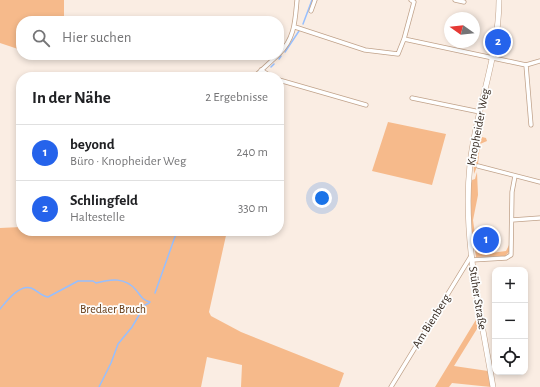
<!DOCTYPE html>
<html lang="de">
<meta charset="utf-8">
<style>
:root{--surface:#fff;--page:#f6f6f6;--text:#202124;--muted:#757577;--line:#e0e0e0;--accent:#2563eb}
body{margin:0;font-family:"Alegreya Sans",sans-serif;background:var(--page);color:var(--text)}
.controls{position:absolute;right:12px;bottom:12px;display:grid;overflow:hidden;border-radius:8px;box-shadow:0 2px 6px #0003}
.controls button{width:36px;height:36px;display:grid;place-items:center;padding:0;border:0;border-bottom:1px solid var(--line);background:var(--surface);color:var(--text);font:20px sans-serif}
.compass{position:absolute;left:444px;top:12px;width:36px;height:36px;border-radius:50%;background:var(--surface);box-shadow:0 2px 6px #0003;rotate:285deg}
.you{position:absolute;left:322px;top:198px;width:14px;height:14px;margin:-10px;border:3px solid #fff;border-radius:50%;background:#1a73e8;box-shadow:0 0 0 6px #1a73e833}
.badge{display:grid;place-items:center;width:26px;height:26px;border-radius:50%;background:var(--accent);color:#fff;font-size:13px;font-weight:700}
.pin{position:absolute;translate:-50% -50%;border:2px solid #fff;box-shadow:0 1px 4px #0006}
.list{margin:0;padding:0;list-style:none}
h2{display:flex;justify-content:space-between;align-items:center;height:52px;margin:0;padding:0 16px;font-size:17px}
h2 small{font-size:13px;font-weight:400;color:var(--muted)}
.list li{display:grid;grid-template-columns:26px 1fr auto;gap:12px;align-items:center;box-sizing:border-box;height:56px;padding:0 16px;border-top:1px solid var(--line)}
.list b{display:block;font-size:15px;white-space:nowrap}
.list p{margin:0;font-size:13px;white-space:nowrap;color:var(--muted)}
.list em{font-size:13px;font-style:normal;color:var(--muted)}
.icon{flex:none;width:22px;height:22px;fill:none;stroke:currentColor;stroke-width:2;stroke-linecap:round;stroke-linejoin:round}
.map{position:relative;flex:none;width:540px;height:387px;overflow:hidden}
.search{position:absolute;background:var(--surface);box-shadow:0 2px 6px #0003;left:16px;top:16px;width:268px;height:44px;display:flex;align-items:center;gap:10px;box-sizing:border-box;padding:0 14px;border-radius:16px;color:var(--muted);font-size:15px}
.panel{position:absolute;background:var(--surface);box-shadow:0 2px 6px #0003;left:16px;top:72px;width:268px;height:164px;border-radius:16px}
.map>svg:first-child{display:block}
.green{fill:#f6ba8b}
.lines{fill:none;stroke-linecap:round;stroke-linejoin:round}
.stream{stroke:#97bffe;stroke-width:1.5}
.street-casing{stroke:#c0a28a;stroke-width:5}
.secondary-casing{stroke:#c0a28a;stroke-width:6}
.street{stroke:#fff;stroke-width:3.5}
.secondary{stroke:#fff;stroke-width:5}
.labels{text-anchor:middle;dominant-baseline:central;stroke-width:3.5;stroke-linejoin:round;paint-order:stroke}
.street-label{font-size:12px;fill:#372b22;stroke:#fdfdfd}
.park-label{font-size:12px;fill:#673d17;stroke:#fdfdfd}
</style>
<div class="map">
<svg width="540" height="387" viewBox="0 0 540 387">
<rect width="100%" height="100%" fill="#faede3"/>
<path class="green" d="M0,0h64v21h-43v29l-21,-7z
M483,113l3,1c-1,8 -4,15 -4,23l4,1 1,3 -7,3 -2,20 -4,10 -1,-17 4,-25z
M388,122l58,12 -14,51 -60,-14z
M477,172l1,23 -5,25 4,29 2,3 12,1 15,-2 3,-6v7l-4,4 -29,1c-3,-21 -11,-57 -4,-77l3,-1z
M21,227v4h206l-18,81 2,4 30,16 103,41 -5,14h-98l1,-22 -35,-8 -6,30h-201v-159z
M477,318l3,6 -26,42 34,5 3,16 -39,-4 -3,4h-14z"/>
<g class="lines">
<path class="stream" d="M303,24l9,-24
M285,52l14,-21
M279,59l2,-3
M271,67l3,-3
M155,293l22,-62
M0,309c6,-7 19,-25 31,-21 6,2 10,8 17,9l30,-16h15l3,2c15,-4 29,-6 40,7 5,6 6,10 14,12
M99,387l12,-24 7,-19 14,-17 13,-22 4,-2"/>
<g class="street-casing">
<path id="street" d="M455,0l9,2
M311,11l4,-11
M295,27l70,23 33,4 6,-15 10,-37 -3,-2
M404,39l122,26 14,-4
M279,54c16,-16 16,-33 18,-54
M526,65l5,60
M261,70l11,7
M254,77l24,-22
M279,80l87,25
M412,98l68,14
M478,166l62,16
M512,220l28,-2
M472,260l34,-2 5,-3 1,-63 3,-16
M391,387l80,-131"/>
</g>
<g class="secondary-casing">
<path id="secondary" d="M493,387c-12,-73 -31,-148 -23,-223 6,-55 29,-108 29,-164"/>
</g>
<use href="#street" class="street"/>
<use href="#secondary" class="secondary"/>
</g>
<g class="labels">
<g class="street-label">
<text transform="translate(478 127) rotate(-79)">Knopheider Weg</text>
<text transform="translate(478 298) rotate(81)">Stüher Straße</text>
<text transform="translate(431 321) rotate(-58)">Am Bienberg</text>
</g>
<g class="park-label">
<text x="113" y="309">Bredaer Bruch</text>
</g>
</g>
</svg>
<div class="controls">
<button>+</button>
<button>−</button>
<button><svg class="icon" aria-label="locate" viewBox="0 0 24 24"><circle cx="12" cy="12" r="6"/><path d="M12 2v4M12 18v4M2 12h4M18 12h4"/></svg></button>
</div>
<svg class="compass" viewBox="-18 -18 36 36"><path d="M0-13l5 13h-10z" fill="#e53935"/><path d="M0 13l5-13h-10z" fill="#757577"/></svg>
<div class="you"></div>
<div class="pin badge" style="left:486px;top:240px">1</div>
<div class="pin badge" style="left:498px;top:42px">2</div>
<div class="search"><svg class="icon" aria-label="search" viewBox="0 0 24 24"><circle cx="10" cy="10" r="6"/><path d="M15 15l6 6"/></svg>Hier suchen</div>
<section class="panel">
<h2>In der Nähe<small>2 Ergebnisse</small></h2>
<ul class="list">
<li><span class="badge">1</span><div><b>beyond</b><p>Büro · Knopheider Weg</p></div><em>240 m</em></li>
<li><span class="badge">2</span><div><b>Schlingfeld</b><p>Haltestelle</p></div><em>330 m</em></li>
</ul>
</section>
</div>
